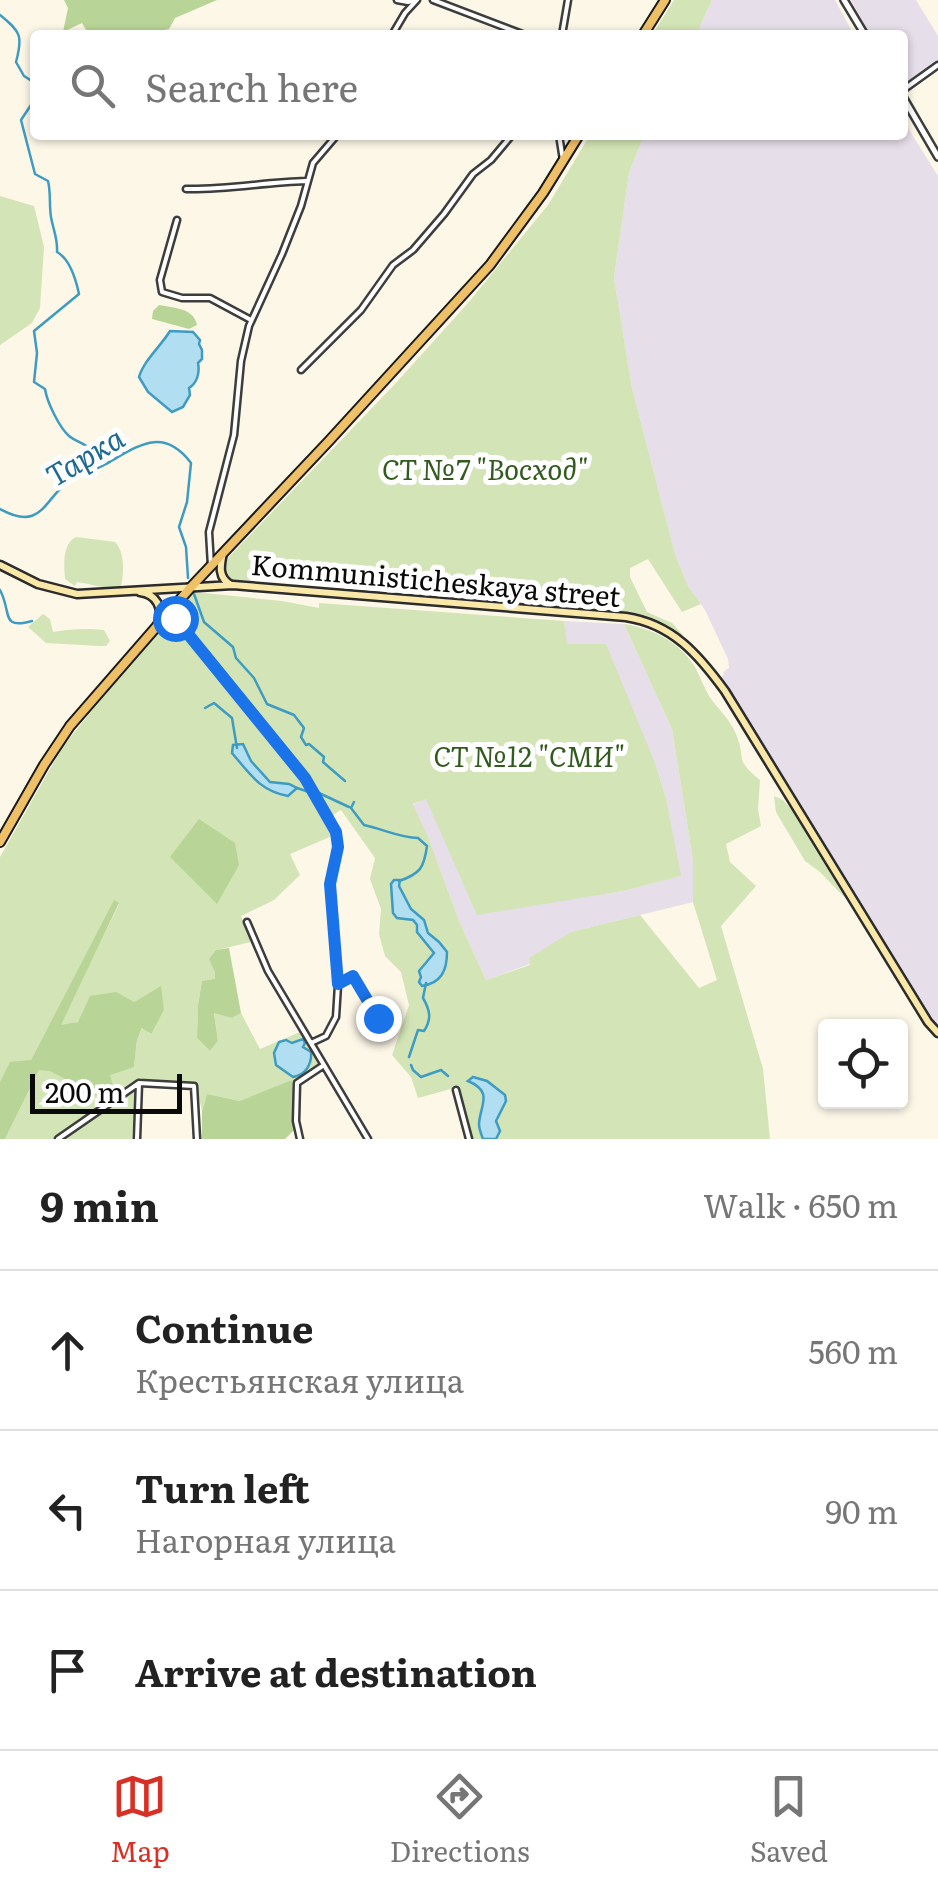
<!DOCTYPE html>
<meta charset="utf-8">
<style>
:root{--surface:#fff;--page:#f2f2f2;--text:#222;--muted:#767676;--line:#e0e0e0;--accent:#d93025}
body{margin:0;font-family:Literata,serif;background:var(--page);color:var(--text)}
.controls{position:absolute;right:30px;bottom:30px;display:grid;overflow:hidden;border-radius:10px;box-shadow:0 2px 8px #0004}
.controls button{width:90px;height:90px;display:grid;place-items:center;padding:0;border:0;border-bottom:2px solid var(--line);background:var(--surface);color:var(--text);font:50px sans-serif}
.scale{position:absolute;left:30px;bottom:25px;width:152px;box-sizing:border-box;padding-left:10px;border:5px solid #0a0a0a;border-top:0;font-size:28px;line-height:35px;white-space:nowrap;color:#0a0a0a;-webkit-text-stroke:8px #fff;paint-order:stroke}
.stop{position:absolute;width:30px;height:30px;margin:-22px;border:8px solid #1a73e8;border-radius:50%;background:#fff}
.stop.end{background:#1a73e8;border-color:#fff;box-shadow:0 2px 10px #0008}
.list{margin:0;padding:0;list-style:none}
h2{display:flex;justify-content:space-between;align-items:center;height:130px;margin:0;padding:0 40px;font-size:42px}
h2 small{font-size:32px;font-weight:400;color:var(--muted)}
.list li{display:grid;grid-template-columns:65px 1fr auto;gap:30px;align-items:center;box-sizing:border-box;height:160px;padding:0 40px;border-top:2px solid var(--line)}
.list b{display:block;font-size:38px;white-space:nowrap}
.list p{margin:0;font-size:32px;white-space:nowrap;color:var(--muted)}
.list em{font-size:32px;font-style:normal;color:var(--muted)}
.icon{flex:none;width:55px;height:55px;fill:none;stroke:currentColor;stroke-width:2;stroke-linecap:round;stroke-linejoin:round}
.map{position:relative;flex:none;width:938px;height:1139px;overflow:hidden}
.search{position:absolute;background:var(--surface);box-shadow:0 2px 8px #0004;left:30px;right:30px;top:30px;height:110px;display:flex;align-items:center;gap:25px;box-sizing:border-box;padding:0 35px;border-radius:10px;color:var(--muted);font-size:38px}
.sheet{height:610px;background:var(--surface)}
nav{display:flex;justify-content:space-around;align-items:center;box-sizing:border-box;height:140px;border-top:2px solid var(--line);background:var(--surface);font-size:28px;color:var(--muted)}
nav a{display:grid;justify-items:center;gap:5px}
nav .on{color:var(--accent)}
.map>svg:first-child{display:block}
.industrial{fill:#e6dee9}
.green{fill:#d3e4b6;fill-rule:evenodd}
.forest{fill:#b8d496}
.water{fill:#b1dff1;stroke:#3e9bc2;stroke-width:2.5}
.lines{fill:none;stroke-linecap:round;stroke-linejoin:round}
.stream{stroke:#3e9bc2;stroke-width:2.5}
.minor-casing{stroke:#3d3d3d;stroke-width:9}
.tertiary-casing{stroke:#3d3d3d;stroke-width:10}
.secondary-casing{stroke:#2c2c2c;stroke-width:11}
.primary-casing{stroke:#1b1b1b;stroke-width:12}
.minor{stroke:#fff;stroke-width:4}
.tertiary{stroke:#fff;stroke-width:5}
.secondary{stroke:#f9e8a8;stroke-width:6}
.primary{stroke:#eec068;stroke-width:8}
.route{stroke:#1a73e8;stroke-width:12}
.labels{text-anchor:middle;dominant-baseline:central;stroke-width:10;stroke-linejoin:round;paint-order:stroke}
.park-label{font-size:28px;font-style:italic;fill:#335b20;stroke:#fff}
.street-label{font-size:28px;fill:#0a0a0a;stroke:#fff}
.water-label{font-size:30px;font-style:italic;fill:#1e6a91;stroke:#fff}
</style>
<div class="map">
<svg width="938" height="1139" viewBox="0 0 938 1139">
<rect width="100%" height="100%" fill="#fdf7e8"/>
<path class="industrial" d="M712,0h123l19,35h-158z
M851,0h65l22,36v26l-35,23v-50h-33z
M903,120l35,56v853l-216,-350 2,-8 5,-3 -1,-9 -23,-49 -17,-24 -13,-32 -43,-166 -18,-110 15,-105 15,-38h259z
M564,621l60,3 48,105 21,131v42l-122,30 -41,32 -44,16 -27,-59 -30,-82 -16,-34 13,-7 18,39 113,64 66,-10 57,-15 -14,-78 -11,-35 -58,-118 -31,-1z"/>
<path class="green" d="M674,0h38l-16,35h-44z
M590,135h54l-15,38 -15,105 18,110 43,166 13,32 13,18 -19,8 -34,-53 -18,9v9l17,35 25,11 11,12 -1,1c-33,-18 -53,-19 -90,-23l1,-17 -109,-4 -140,-12h-114l-6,-10 3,-11 168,-175 73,-81 80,-98z
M0,196l34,10 10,41 -4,61 -8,15 -32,22z
M76,537l39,5c10,11 9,30 6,44 -18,4 -28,-2 -44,-4l-2,4 -10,-7c-1,-14 -3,-35 11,-42z
M194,592l88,9 37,7v-5l245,18 3,23h39l49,119 11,35 15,78 -58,15 -146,24 -51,-116 -13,5 16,35 30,82 27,59 44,-15 -1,-7 42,-26 69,-17 59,73 18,-8 -24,-78v-42l-21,-131 -48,-105c27,4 56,18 71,43 5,10 9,20 14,29 8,12 21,23 27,38 11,26 -3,24 24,46l-2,29 3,17 -35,18 4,18 26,24 -35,40 42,143 7,70h-274l4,-8 -4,-10 10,-20 -5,-10 -14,-10 -11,3c18,22 -3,32 7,55h-11l-14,-52 -40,11 -7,-21 -19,-22 17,-50 -8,-33 -16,-16 -6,-22 2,-25 -11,-30 5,-21 -34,-48 -10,6 -24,-41 -130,-162zM400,881l-1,4 12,25 13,10 21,52 -11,11 -8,3 -2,-24 9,-6 1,-3 -22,-33h-7l-12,-7 -2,-29z
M43,614l7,5 3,13c17,-3 34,-4 51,-2l6,11 -4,5h-6l-54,-3 -18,-16z
M171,619l130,162 26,41 5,14 -42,18 10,21 -26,25 -33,16 10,26 -34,8 -2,30 -13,1 -4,24 -1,33 13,13 8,-10 -4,-29 18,6 9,-5 19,36 40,-17 21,32 -25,17 -56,20 -33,-7 -5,17 -6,-26 -60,-5 -4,59h-127l34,-69h11l50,27 14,-7 -5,-16 25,-7 3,-27 6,-13 7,7 14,-24 -4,-23 -26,15 -66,23h-8l59,-121 -5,-3 -83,159 -31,22v-225l62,-109 62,-78z
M774,796l9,4 8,9 55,90 -26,-27 -15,-11 -29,-49z"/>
<path class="forest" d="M64,0h153l-42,18 -6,11 -27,6h-53l-7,-12 -19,9 5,-24z
M159,305c15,3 35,3 38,20l-8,4 -37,-10 1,-8z
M199,819l36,24 4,22 -22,39 -47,-47z
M114,900l5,3 -58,122 17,-3 12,-26 26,-4 18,10 27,-16 3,24 -13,24 -9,-6 -5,12 -3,27 -24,8 4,15 -15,7 -49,-26 -11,-1 -34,69h-5v-57l10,-20 21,-2z
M229,948l12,65 -9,5 -18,-5 4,28 -8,10 -13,-13 1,-33 4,-24 13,-2v-7l-6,-13 7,-9z
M292,1080l4,48 -11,11h-83v-28l5,-17 33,7z"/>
<path class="water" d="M170,331l23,1 7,8 -1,4 3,6v9l-4,4c2,10 -1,20 -9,25l1,7 -7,12 -11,5 -24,-20 -9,-15c5,-17 22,-31 31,-46z
M243,744l8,17 19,21 19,2 8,4 -9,8c-28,-5 -38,-22 -56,-43l1,-8z
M394,880h6l-1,6 12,23 13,11 4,13 11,9 8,10c0,19 -6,31 -25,34l-3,-4 2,-5 -2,-6 15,-18 -17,-21v-7l-4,-5 -16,-2 -4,-5 -2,-29z
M303,1039l2,4 -2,4 8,5c1,13 -6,23 -18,25l-17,-12 -2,-12 5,-11 7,-2 6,3z
M473,1077l14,4 18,14 1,6 -10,20 4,10 -4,8h-13c-2,-5 -4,-10 -4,-15 1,-19 15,-32 -11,-43z"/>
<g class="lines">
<path class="stream" d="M0,15c21,17 23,21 16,47l8,14 11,7
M35,99l-14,21 14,54 13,7c3,12 1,24 3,36 2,12 7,22 6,35 13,7 19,28 22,42l-45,37 3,22 -3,29 11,7c2,13 14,38 24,47 7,6 15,6 22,14l24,-4 8,6
M0,509c42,23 43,-9 69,-28 9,-7 25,-10 35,-16 33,-18 58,-40 87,-2l-4,39 -8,25 7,20 2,31
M0,590c12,22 0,40 32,31
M194,594l10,28 29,25 3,11 18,20 13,26 27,11 10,13 -3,9 5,8 3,-1 15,13 -1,5 22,19
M205,708l9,-5 18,15 5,30
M297,788l12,4
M319,793l30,14
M354,802l-3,6 13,17c19,4 36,13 54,13l9,8c-3,22 -7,28 -28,35
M409,1057l9,-27 6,1c8,-12 6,-21 -1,-33l3,-15
M411,1065l2,5 8,7 20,-7 7,6"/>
<g class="minor-casing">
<path id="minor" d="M397,0l11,2 7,-2
M433,0l92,35
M392,35l13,-22 12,-13
M562,35l6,-35
M903,90l35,-25
M559,135l4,25
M186,189c40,1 80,-7 120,-8
M177,220l-17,60 2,12 20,6h28l41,22
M301,370l60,-60 32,-45 20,-15 31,-36 29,-40 18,-14 21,-25
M211,566l-2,-34 25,-97 7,-74 8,-35 33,-72 19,-48 12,-43 24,-28
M169,611l136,166 31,55 1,15 -7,37 8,101 -2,32 -10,19 -15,7
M247,922l21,49 100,168
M338,985l15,-9 25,42
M139,1083l55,3 3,53
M456,1090l13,49
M58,1139l81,-56
M137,1139l2,-56
M300,1139l-4,-18 1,-38 27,-18"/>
</g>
<g class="tertiary-casing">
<path id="tertiary" d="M844,0l21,35
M903,97l35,60"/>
</g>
<g class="secondary-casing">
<path id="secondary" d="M223,553c-3,13 -5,25 8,32
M0,565l38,19 39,10 156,-9 393,32c46,7 72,37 99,74l203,331 10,11
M140,592c16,2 24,16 18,31"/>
</g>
<g class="primary-casing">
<path id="primary" d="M643,35l22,-35
M0,842l44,-77 26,-39 121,-139 137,-145 162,-177 53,-72 36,-58"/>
</g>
<use href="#minor" class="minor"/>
<use href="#tertiary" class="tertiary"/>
<use href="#secondary" class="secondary"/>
<use href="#primary" class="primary"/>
</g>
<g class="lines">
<path class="route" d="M175,618l130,160 31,54 2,15 -8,37 8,100 15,-8 25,42"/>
</g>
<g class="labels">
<g class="park-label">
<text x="485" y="468">СТ №7 "Восход"</text>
<text x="529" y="755">СТ №12 "СМИ"</text>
</g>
<g class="street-label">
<text transform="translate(436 579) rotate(5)">Kommunisticheskaya street</text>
</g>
<g class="water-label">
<text transform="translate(84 455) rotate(-31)">Тарка</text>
</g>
</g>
</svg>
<div class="controls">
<button><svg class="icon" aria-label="locate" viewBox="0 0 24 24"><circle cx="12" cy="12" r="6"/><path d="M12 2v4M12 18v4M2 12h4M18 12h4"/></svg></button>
</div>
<div class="scale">200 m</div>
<div class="stop" style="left:175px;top:618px"></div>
<div class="stop end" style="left:378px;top:1018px"></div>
<div class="search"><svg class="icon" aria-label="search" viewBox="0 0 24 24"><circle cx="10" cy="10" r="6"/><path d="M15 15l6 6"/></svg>Search here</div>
</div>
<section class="sheet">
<h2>9 min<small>Walk · 650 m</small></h2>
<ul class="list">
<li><svg class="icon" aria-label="ahead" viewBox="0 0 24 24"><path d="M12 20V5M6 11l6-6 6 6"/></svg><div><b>Continue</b><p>Крестьянская улица</p></div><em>560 m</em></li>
<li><svg class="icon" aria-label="left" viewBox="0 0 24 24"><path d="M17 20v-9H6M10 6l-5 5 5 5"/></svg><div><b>Turn left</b><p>Нагорная улица</p></div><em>90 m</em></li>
<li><svg class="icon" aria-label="arrive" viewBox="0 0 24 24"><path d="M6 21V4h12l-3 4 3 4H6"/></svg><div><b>Arrive at destination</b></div></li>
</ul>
</section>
<nav>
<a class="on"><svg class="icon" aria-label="map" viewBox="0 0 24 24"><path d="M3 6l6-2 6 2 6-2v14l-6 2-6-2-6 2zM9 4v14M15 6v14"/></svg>Map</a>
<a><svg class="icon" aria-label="directions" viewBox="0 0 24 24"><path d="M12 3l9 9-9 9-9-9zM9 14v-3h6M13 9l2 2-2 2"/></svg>Directions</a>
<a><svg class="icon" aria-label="saved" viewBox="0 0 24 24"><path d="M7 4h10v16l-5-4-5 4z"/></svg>Saved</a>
</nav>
